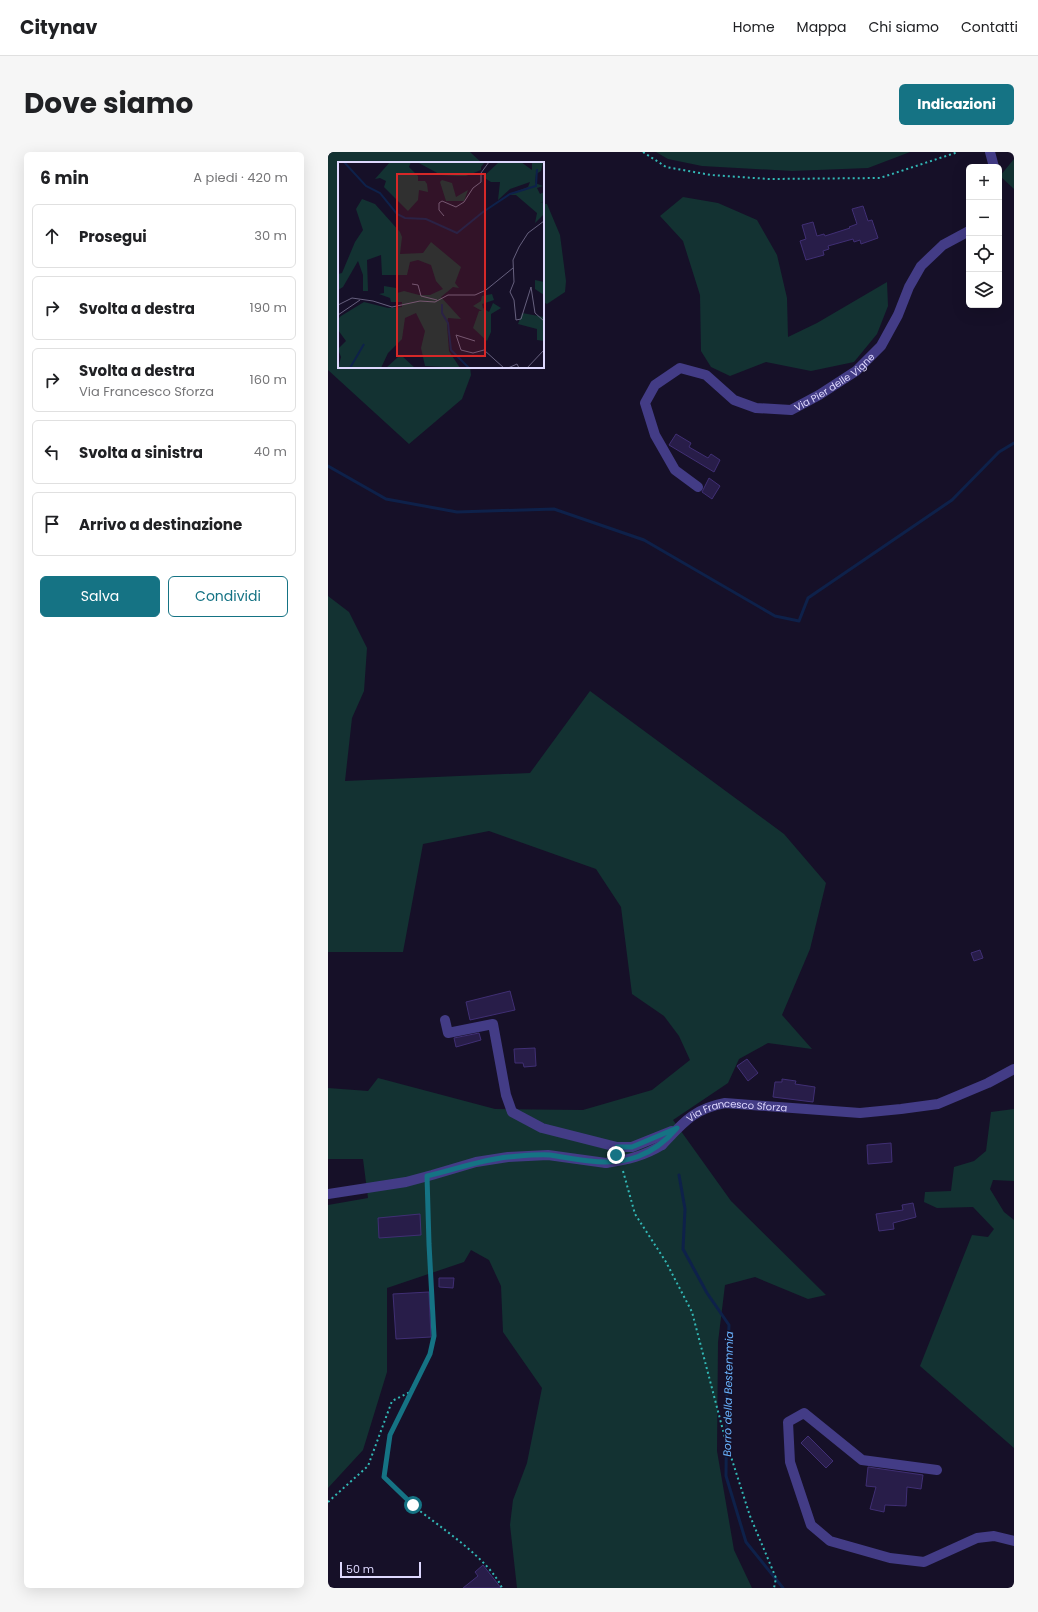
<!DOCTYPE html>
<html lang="it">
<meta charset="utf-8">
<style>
:root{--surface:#fff;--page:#f6f6f6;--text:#202124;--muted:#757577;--line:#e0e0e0;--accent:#157384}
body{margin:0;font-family:Poppins,sans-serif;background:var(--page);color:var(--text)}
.controls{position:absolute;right:12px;top:12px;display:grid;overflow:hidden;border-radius:6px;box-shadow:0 4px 16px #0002}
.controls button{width:36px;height:36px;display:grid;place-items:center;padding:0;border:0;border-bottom:1px solid var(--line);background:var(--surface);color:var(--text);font:20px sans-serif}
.scale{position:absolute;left:12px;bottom:10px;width:81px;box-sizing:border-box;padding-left:4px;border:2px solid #ded8fe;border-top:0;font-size:11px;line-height:14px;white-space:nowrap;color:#ded8fe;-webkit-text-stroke:3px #161028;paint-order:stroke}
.stop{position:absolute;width:12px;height:12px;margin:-9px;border:3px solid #157384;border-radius:50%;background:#fff}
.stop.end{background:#157384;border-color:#fff;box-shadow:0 1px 4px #0008}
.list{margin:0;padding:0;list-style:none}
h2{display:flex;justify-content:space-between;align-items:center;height:52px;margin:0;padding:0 16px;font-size:17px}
h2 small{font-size:13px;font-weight:400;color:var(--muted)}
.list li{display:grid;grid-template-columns:26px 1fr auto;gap:12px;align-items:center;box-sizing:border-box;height:64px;margin:0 8px 8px;padding:0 8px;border:1px solid var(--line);border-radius:6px}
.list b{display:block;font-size:15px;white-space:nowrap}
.list p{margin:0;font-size:13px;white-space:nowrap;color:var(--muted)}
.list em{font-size:13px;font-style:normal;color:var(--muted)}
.actions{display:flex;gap:8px;padding:12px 16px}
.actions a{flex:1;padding:9px 0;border:1px solid var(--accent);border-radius:6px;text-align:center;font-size:14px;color:var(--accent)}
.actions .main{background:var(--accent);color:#fff}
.icon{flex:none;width:22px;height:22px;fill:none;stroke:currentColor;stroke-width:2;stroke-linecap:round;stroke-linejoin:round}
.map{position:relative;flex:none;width:686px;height:1436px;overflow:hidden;border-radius:6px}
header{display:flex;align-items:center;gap:24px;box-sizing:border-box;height:56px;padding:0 20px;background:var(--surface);border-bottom:1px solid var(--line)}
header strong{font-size:19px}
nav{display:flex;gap:22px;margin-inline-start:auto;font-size:14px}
.intro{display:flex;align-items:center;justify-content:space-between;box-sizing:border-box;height:96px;padding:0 24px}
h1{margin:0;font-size:28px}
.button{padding:10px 18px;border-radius:6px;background:var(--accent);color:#fff;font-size:14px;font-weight:700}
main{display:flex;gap:24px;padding:0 24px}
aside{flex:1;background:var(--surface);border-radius:6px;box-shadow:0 4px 16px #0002}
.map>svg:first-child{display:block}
.green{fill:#133232}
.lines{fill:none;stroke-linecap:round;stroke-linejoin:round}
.stream{stroke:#0e214a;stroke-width:3}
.building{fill:#281d49;stroke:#402f74}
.path{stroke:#32b8b6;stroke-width:2;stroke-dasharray:2 3;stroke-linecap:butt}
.minor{stroke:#433c86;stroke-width:10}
.minor-bridge{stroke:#433c86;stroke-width:10}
.route{stroke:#157384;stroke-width:5}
.labels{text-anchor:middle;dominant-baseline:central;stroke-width:3;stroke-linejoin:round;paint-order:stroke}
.street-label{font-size:10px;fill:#ded8fe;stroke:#161028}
.water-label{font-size:11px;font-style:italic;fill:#68b1fc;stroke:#161028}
.inset-river{fill:none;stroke:#0e214a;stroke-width:2}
.inset-road{fill:none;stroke:#66607e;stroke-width:1}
.view{fill:#d62828;fill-opacity:0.15;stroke:#d62828;stroke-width:2}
.inset-edge{fill:none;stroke:#ded8fe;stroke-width:2}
</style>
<header>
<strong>Citynav</strong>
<nav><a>Home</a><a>Mappa</a><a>Chi siamo</a><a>Contatti</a></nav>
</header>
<div class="intro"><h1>Dove siamo</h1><a class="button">Indicazioni</a></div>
<main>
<aside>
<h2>6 min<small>A piedi · 420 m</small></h2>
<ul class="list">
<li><svg class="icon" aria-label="ahead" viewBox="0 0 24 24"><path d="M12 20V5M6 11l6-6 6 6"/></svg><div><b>Prosegui</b></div><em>30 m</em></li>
<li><svg class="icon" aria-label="right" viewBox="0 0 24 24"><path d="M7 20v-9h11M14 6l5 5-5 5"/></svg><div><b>Svolta a destra</b></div><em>190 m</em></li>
<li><svg class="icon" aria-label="right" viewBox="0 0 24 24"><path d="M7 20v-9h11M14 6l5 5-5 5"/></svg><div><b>Svolta a destra</b><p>Via Francesco Sforza</p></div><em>160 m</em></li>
<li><svg class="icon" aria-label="left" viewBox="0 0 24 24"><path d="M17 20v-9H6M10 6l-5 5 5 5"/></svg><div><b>Svolta a sinistra</b></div><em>40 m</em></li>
<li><svg class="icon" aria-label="arrive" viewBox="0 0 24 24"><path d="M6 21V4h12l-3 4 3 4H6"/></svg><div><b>Arrivo a destinazione</b></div></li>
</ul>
<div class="actions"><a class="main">Salva</a><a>Condividi</a></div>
</aside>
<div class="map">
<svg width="686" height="1436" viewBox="0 0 686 1436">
<rect width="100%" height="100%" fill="#161028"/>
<path class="green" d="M0,0h142l12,11h-143v204h131l1,8 -9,24 -53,45 -81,-74z
M328,0h254l-42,16 -76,3 -90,-5 -34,-7z
M686,7v30l-14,-13z
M355,45l35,6 39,17 20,35 10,43 1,39 29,-14 70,-41 1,24 -11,28 -23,28 -43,9 -45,-9 -36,14 -19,-9 -10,-16 -1,-56 -17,-54 -23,-25z
M215,52h4l13,31 6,46 -1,11 -18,12 -4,-2z
M0,444l21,16 18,36 -3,43 -12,27 -7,63 185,-8 60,-82 194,143 42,49 -16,66 -28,66 30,34 -44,-6 -29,16 -11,24 -55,37 58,81 95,94 -18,4 -53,-22 -30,8 -7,57 -1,109 17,99 18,38h-235l-7,-63 3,-25 14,-37 15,-75 -39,-56 -2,-46 -12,-26 -18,-10 -7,12 -77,26v84l-24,78 -35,38v-283l40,-7 -5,-39h-35v-71l40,3 10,-13 117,31 88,1 69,-20 38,-30 -11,-24 -15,-20 -32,-22 -11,-87 -25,-38 -107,-38 -66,13 -20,108h-75z
M686,957v72l-21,-1 -3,9 14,23 10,8v228l-94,-82 52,-131 16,2 6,-8 -21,-22 -36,1 -13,-6 1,-10 26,-1 3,-24 20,-6 12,-10 5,-39z"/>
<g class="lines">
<path class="stream" d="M0,314l58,33 71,13 97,-3 90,31 131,76 24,5 9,-23 144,-98 47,-48 15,-9
M351,1023l6,34 -2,40 24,44 22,32 -2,48 -1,103 20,66 37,46"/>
</g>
<path class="building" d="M535,54l5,15 4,-1 6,18 -17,6 -1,-4 -6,2 -1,-3 -25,7 1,3 -6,2 1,4 -18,5 -6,-19 6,-2 -4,-14 11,-3 4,14 7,-2 1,2 25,-8 -1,-1 8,-3 -5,-15z
M348,282l15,9 -2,4 19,11 3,-4 9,6 -6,12 -45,-27z
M381,326l11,8 -8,13 -10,-7z
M652,798l3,8 -9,3 -3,-8z
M182,839l5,19 -45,10 -4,-18z
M151,881l2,7 -25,7 -2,-9z
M207,896l1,18 -12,1 -1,-4h-8l-1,-14z
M419,907l11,14 -10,8 -11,-15z
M454,927l14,2 -1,3 20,3 -2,15 -40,-5 2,-15h7z
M563,991l1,19 -24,2 -1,-19z
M585,1051l3,14 -23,6 1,6 -15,2 -3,-17 27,-4 -1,-5z
M92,1062l1,21 -42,3 -1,-20z
M111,1126h15l-1,10 -14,-1z
M101,1140l2,45 -35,2 -3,-45z
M480,1284l25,25 -7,7 -25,-25z
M540,1315l55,8 -2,14 -14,-2 -1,19 -21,-1 -1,7 -14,-3 6,-22 -10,-1z
M155,1413l18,23h-38l15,-12 -3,-4z"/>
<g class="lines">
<path class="path" d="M315,0l23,15 45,8 58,4 111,-1 78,-26
M295,1019l12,43 31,48 26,50 33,126 25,78 26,62 -2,10
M82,1240l-20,43 -6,42c10,10 20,21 31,30 26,21 74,52 87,81
M0,1350l40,-36 24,-65 18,-9 20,-38 4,-18 -5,-92 -2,-58"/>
<g class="minor">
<path d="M662,0l4,15"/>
<path id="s1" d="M370,335l-23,-17 -20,-35 -10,-32 10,-18 25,-17 26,7 28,25 22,8 35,2 28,-15 37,-24 25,-25 17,-31 11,-28 12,-21 22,-21 26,-14"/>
<path d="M117,868l3,13 45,-9 13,71 6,17 30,16 75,19h15l40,-16"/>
<path id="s2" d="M334,993c21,-22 31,-36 63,-42l135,10 41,-4 37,-5 50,-21 26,-14"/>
<path d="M0,1042l78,-12 26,-7 44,-13 32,-5 40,-2 58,8"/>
<path d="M609,1318l-75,-10 -58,-47 -16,9 2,40 21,63 19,16 60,17 34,4 53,-24 17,-2 20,5"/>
</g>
<path class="minor-bridge" d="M278,1011c21,-3 38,-7 56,-18"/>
</g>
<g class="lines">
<path class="route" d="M85,1353l-29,-28 6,-42 40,-81 4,-18 -5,-92 -2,-68c27,-6 53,-16 81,-19 13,-1 29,-3 42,-2 14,2 27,5 40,6 36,4 63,-5 87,-33l-45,19h-15l-1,8"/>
</g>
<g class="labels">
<g class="street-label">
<text stroke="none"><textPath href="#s1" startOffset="328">Via Pier delle Vigne</textPath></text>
<text stroke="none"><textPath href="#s2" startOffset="88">Via Francesco Sforza</textPath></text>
</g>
<g class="water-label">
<text transform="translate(400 1242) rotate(-89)">Borro della Bestemmia</text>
</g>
</g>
<g transform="translate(10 10)">
<rect width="206" height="206" fill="#161028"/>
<path d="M52,0h21l-2,5 9,9v5h7l2,3 1,8 -9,-2 -1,10 -10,11 -24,-24 2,-6 -6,-3 -5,1zM79,0h68l-4,5v3l-15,6h-10l-15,-1zM161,0h22l11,8v-8h11l-2,9 -5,3 -1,9 8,3 -6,2 3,6 4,-2v9l-4,2 4,-1v12l-9,9 2,-10 -21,-18h-9l21,-8 2,-5 -20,7 -12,11 2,-18h-9l-8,-5zM104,18l10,3 4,14 12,-7 -4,11h-18l-6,-19zM24,37l13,5 25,28 2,5 -2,17 23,-1 8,-11 30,25 -6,16 4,5 -6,-1 -12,10 20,22 -13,-1 -1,7 2,26 11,17 -35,-2 -4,-18 4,-17 -9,-18 -11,5 -3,21 -14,14 -7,15h-43l3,-11 -3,-8 8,-8 -8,-11v-11l3,-3 23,-14 24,6 14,-1v-5h-11l-1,-4 -11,-4 5,-1v-7l12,2 1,5 7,-2 15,4h11l13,-6 -7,-8 -5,-16 -13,-5 -8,2 -3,13h-25l-1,-20 -14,5 1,31h-5v-16l-5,-14 -15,26 -5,3v-16l4,-1 13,-31 8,-12 -7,-21zM197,118l9,2v13l-9,-6zM154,132l2,6 -12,4 1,4 6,4 4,-9 8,5 -10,6v18l-4,9 -14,-13 6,-17h3l-9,-5 8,-5 1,-5zM184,151l22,4v24l-7,-1v-11l-19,-5zM64,194l13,12h-29l12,-11z" fill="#133232"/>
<path class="inset-river" d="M6,0l22,24 14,7 17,21 8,4 21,1 31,14 26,-21 27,-18 26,-8 1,-17M104,142v9l6,10 3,27 18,18M12,206l14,-24"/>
<path class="inset-road" d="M106,54l-5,-6v-7l3,-2 14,6 8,-5 9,-14 8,-6v-9l8,-11M206,59l-16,12 -9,14 -6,13 1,22 -4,10 4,8 2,20 5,-1 10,-32 4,26 9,8M74,122l6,1 3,11 16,4M0,143l14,-7 21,3 19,6 28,-6 15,1 13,-7h27l11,-5 27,-22M0,153l22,-15M137,179l-19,-6 5,15 12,3 11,-3 20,18M170,206l9,-4 2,4M189,206l17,-18"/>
<path class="view" d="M59,12h88v182h-88z"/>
<rect width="206" height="206" class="inset-edge"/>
</g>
</svg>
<div class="controls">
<button>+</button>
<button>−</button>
<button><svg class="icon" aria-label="locate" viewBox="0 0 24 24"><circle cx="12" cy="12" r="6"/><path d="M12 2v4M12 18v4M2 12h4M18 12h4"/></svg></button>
<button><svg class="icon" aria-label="layers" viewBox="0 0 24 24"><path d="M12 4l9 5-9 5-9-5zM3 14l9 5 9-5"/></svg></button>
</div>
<div class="scale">50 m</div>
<div class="stop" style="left:85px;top:1353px"></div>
<div class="stop end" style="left:288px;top:1003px"></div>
</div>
</main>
